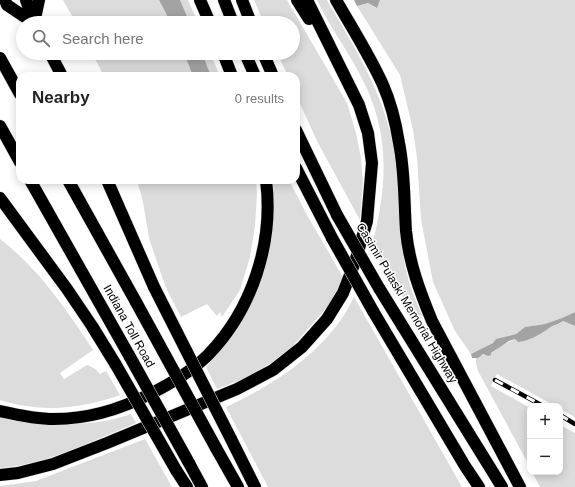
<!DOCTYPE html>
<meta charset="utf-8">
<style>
:root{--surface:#fff;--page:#f2f2f2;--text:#222;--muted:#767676;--line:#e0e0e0}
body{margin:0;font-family:Helvetica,sans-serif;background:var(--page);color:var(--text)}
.controls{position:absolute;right:12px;bottom:12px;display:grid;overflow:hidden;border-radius:8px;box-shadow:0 2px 10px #0003}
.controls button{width:36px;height:36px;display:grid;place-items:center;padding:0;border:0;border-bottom:1px solid var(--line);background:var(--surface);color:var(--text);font:20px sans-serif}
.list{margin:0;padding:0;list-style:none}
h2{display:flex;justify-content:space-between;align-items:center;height:52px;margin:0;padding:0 16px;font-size:17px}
h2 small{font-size:13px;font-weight:400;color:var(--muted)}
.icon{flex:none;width:22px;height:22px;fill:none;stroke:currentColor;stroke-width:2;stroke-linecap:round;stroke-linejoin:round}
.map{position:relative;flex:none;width:575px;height:487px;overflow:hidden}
.search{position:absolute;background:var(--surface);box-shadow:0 2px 10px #0003;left:16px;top:16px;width:284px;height:44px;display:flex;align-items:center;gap:10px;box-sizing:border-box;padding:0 14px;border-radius:22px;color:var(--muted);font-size:15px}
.panel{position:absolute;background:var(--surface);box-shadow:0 2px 10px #0003;left:16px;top:72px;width:284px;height:112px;border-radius:12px}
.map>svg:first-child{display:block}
.green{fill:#dcdcdc}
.water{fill:#a3a3a3}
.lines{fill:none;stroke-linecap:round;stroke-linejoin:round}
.highway-casing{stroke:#dbdbdb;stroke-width:13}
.highway{stroke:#000;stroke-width:12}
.rail-casing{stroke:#000;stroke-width:4.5}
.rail{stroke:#fff;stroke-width:3;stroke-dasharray:9;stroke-linecap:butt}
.highway-bridge-casing{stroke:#dbdbdb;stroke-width:13;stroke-linecap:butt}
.highway-bridge{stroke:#000;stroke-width:12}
.labels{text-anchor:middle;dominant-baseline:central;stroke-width:3;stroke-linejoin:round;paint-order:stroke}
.street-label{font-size:12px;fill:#000;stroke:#fff}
</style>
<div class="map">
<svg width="575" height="487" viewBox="0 0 575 487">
<rect width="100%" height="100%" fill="#fff"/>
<path class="green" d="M63,0h96l12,23h-95z
M180,0h8l10,23h-8z
M254,0h33l60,103 9,30 5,26 2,22 -3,39 -42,-77 -22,-48v-19h-8l-11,-23h16v-30h-29z
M317,0h10c27,47 56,91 66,146 7,35 4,73 10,108 3,22 10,41 19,61l-4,3 -24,-33 -22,-39c16,-63 19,-116 -14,-175 -13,-24 -29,-46 -41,-71z
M380,0h195v312l-13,6 -17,6 -20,3 -9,7 -13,3 -10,6 -22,11 -16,-23 -22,-49 -12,-63 -4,-61 -4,-28 -13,-55 -43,-69 11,-3 8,5z
M92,53h92l9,23h-89z
M202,53h8l10,23h-9z
M137,180h119l1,14 -2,32 -5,31 -10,33 -18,27 -2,-5 -3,4 -10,-12 -26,13 -14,-27 -7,-19 -11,-33 -6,-36z
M273,180h16l18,35 37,64 -17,28 -34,39 -22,17 -21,13 -33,13 -11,-22c51,-57 72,-110 67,-187z
M0,239c39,30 66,70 93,111l-33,23 4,6 23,-14c6,2 9,4 13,9l6,-3 14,24c-40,14 -78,18 -120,5z
M354,297l108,190h-194l-42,-80c43,-20 86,-47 114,-86 5,-7 10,-16 14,-24z
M563,321l12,5v91l-15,-8v-3h-5l-58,-32 -6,12 39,22v59l-52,-96 -2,-8v-5l6,-4 6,2 13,-10 14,-7 3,3c11,-1 21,-7 30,-13 5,-4 10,-4 15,-8z
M131,414l5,9c-44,18 -88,41 -136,45v-52c46,7 86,14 131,-2z
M560,425l15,8v54h-35l-8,-15h28z
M145,439l27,48h-172v-1l36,-5z"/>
<path class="water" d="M159,0h21l10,23h-19z
M354,0h26l-3,8 -9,-5 -11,3z
M184,53h18l9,23h-18z
M575,312v14l-12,-5c-5,4 -11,4 -15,8 -9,6 -19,12 -30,13l-3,-3 -6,2 -18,12v2l-3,1 -5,-2 -5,4h-6l-1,-4 22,-11 3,-4 20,-5 9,-7 20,-3 17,-6z"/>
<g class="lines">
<g class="highway-casing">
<path id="highway" d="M5,0l2,5 27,18
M26,0l8,23
M200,0l10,23
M224,0l9,23
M242,0l9,23
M297,0l12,19
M336,0c16,28 34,56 47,85 8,18 13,39 16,58 6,29 5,59 7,88 3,32 14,61 26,90l88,166
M34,23l5,-23
M50,53l12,23
M223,53l9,23
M245,53l10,23
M263,53l10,23
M0,58l20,36
M0,126l20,36
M296,130l41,85
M296,168l36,70
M30,180l100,177
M68,180l68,122
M107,180l47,107
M0,198l67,91 25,37 24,39
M379,288l123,199
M373,311l92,155 14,21
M0,411c18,4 36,8 54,8 34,0 65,-9 96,-25 18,-9 43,-24 58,-39 44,-45 66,-112 58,-175
M231,439l24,48
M216,448l22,39
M189,463l13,24
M176,470l11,17
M0,475l18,-2 35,-9 54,-21 130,-54 36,-19 29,-23 25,-28 16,-26 12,-31 12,-41 5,-58 -4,-30 -9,-28 -52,-105"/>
</g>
<use href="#highway" class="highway"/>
<g class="rail-casing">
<path id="rail" d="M495,380l48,26
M560,415l15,9"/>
</g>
<use href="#rail" class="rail"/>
<g class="highway-bridge-casing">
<path id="highway-bridge" d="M337,215l42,73
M332,238l41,73
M154,287l77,152
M136,302l80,146
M130,357l59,106
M116,365l60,105"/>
</g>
<use href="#highway-bridge" class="highway-bridge"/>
</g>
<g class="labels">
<g class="street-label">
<text transform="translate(407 303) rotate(59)">Casimir Pulaski Memorial Highway</text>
<text transform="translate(129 326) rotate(61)">Indiana Toll Road</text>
</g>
</g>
</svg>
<div class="controls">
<button>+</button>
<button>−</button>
</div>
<div class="search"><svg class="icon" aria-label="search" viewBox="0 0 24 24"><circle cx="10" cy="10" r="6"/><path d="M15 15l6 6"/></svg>Search here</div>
<section class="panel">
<h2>Nearby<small>0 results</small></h2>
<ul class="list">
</ul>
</section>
</div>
